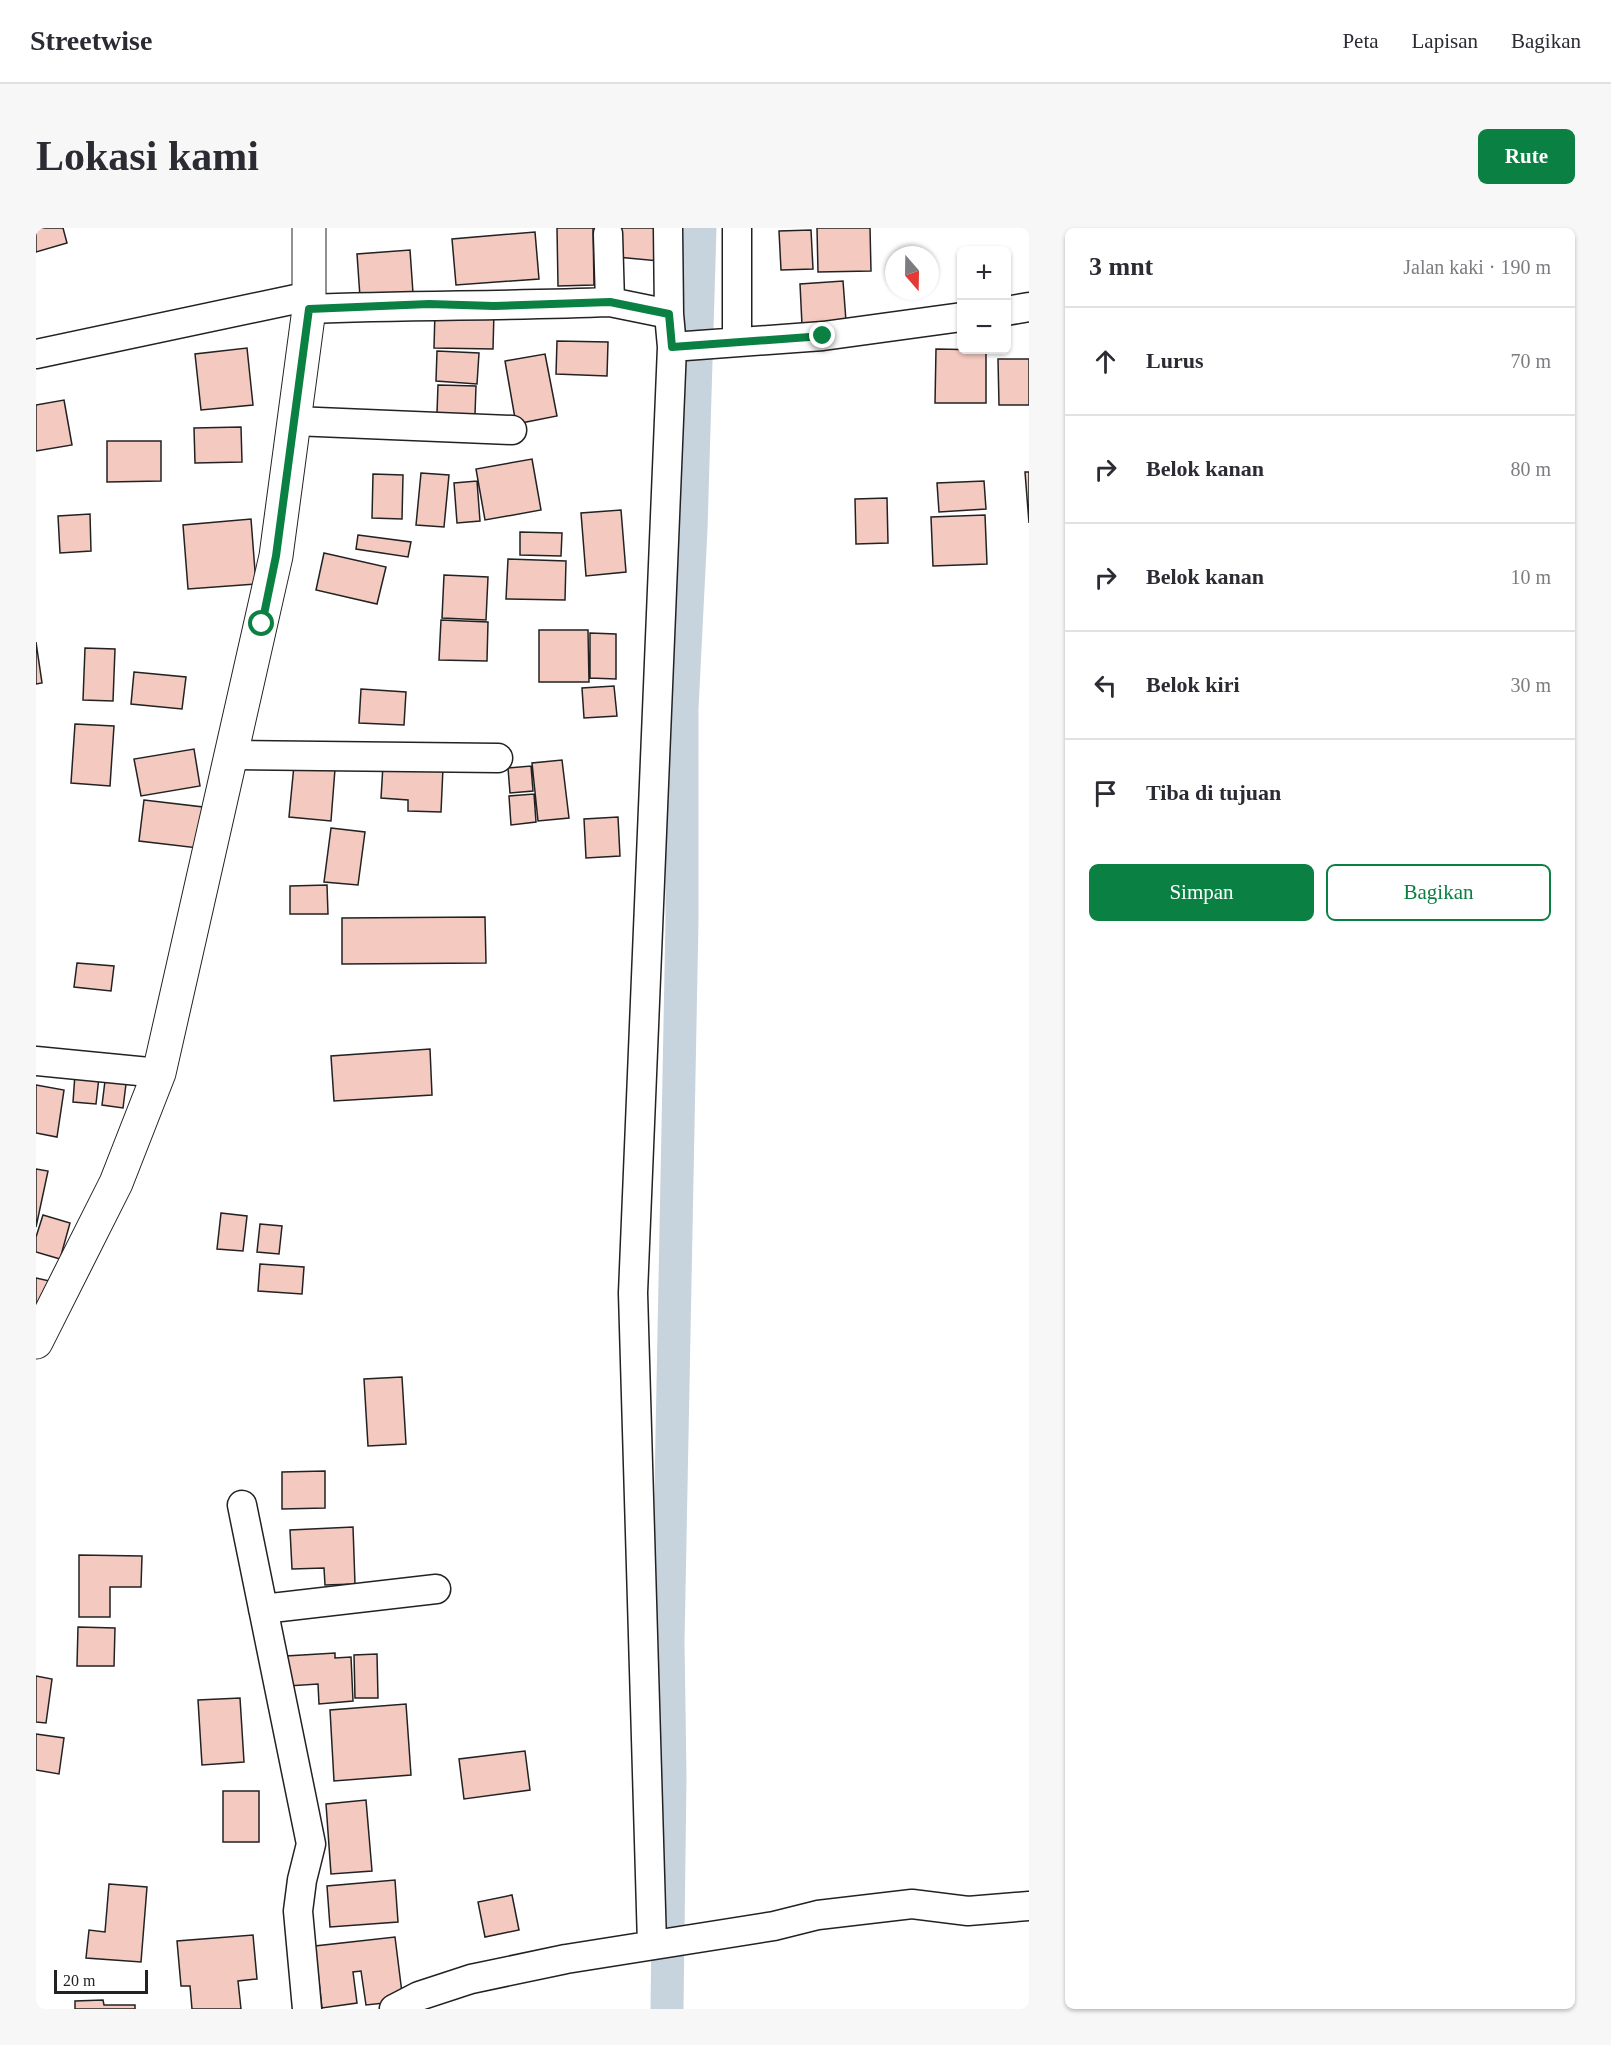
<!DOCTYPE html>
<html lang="id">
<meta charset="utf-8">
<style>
:root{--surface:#fff;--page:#f7f7f7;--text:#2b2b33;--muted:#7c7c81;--line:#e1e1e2;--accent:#0b8043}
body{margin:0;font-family:"Times New Roman",serif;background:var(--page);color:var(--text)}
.controls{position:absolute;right:18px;top:18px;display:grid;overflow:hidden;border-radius:9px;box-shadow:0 2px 4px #0004}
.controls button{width:54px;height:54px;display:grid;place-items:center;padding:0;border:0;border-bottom:2px solid var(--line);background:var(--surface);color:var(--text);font:30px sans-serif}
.compass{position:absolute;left:849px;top:18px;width:54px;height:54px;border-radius:50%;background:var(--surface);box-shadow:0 2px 4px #0004;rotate:160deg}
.scale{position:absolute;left:18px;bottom:15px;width:94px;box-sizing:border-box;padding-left:6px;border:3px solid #222;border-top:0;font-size:16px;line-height:21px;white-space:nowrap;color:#222;-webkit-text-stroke:4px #fff;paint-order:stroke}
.stop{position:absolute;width:18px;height:18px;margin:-14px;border:4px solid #0b8043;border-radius:50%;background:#fff}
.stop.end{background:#0b8043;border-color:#fff;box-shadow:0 2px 6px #0008}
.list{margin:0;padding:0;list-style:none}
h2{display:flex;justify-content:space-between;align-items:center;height:78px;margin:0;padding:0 24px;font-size:26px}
h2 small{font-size:20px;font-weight:400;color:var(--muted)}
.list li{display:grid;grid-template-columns:39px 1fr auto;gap:18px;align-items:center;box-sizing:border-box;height:108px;padding:0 24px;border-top:2px solid var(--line)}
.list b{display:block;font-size:22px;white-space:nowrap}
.list em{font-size:20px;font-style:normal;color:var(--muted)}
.actions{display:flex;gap:12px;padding:18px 24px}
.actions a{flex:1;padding:14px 0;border:2px solid var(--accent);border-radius:9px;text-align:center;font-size:21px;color:var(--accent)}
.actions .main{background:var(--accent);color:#fff}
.icon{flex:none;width:33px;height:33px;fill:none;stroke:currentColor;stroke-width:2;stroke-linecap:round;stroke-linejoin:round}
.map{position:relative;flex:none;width:993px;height:1781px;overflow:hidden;border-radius:9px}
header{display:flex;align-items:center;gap:36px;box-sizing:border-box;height:84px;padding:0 30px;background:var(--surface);border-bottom:2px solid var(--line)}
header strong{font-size:28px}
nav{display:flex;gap:33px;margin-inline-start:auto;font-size:21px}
.intro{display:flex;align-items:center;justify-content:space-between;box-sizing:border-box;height:144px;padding:0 36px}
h1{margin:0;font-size:42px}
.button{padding:15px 27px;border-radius:9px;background:var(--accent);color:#fff;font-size:21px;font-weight:700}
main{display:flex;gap:36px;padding:0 36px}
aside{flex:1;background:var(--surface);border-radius:9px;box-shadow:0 2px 4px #0004}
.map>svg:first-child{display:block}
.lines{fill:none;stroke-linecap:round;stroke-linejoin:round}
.canal{stroke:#c7d3dd;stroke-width:33}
.building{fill:#f3c9c0;stroke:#222;stroke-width:1.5}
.minor-casing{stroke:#222;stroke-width:31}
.tertiary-casing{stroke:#222;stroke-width:35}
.minor{stroke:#fff;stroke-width:28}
.tertiary{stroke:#fff;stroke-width:33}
.route{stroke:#0b8043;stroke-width:8}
</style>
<header>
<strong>Streetwise</strong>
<nav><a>Peta</a><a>Lapisan</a><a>Bagikan</a></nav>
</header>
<div class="intro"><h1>Lokasi kami</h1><a class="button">Rute</a></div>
<main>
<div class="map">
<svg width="993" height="1781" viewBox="0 0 993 1781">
<rect width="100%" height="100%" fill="#fff"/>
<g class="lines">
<path class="canal" d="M631,1781l3,-232 -2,-135 14,-721v-213l9,-179 9,-301"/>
</g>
<path class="building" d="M0,0h27l4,15 -31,9z
M521,0h36l1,57 -36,1z
M583,0h42l-2,33 -42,-4z
M781,0h53l1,43 -53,1z
M775,2l2,39 -32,1 -2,-39z
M499,4l4,47 -83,6 -4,-46z
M374,22l3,43 -53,4 -3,-43z
M807,53l3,40 -44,4 -2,-41z
M399,83l59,1 -1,37 -59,-1z
M521,113l51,1 -1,34 -51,-2z
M211,120l6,57 -52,5 -6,-56z
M900,121l50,1v53h-51z
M401,123l42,2 -2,31 -41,-3z
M509,126l12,62 -41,8 -11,-63z
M962,131h31v46h-30z
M402,157l38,1 -1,29 -38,-2z
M28,172l8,45 -36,6v-46z
M205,199l1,35 -47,1 -1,-35z
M71,213h54v40l-54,1z
M496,231l9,51 -56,10 -9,-51z
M989,244h4v51z
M385,245l28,2 -5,52 -28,-2z
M337,246l30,1 -1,44 -30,-1z
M441,253l3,40 -23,2 -3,-40z
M948,253l2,28 -47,3 -2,-29z
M851,270l1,45 -32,1 -1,-45z
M585,282l5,62 -40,4 -5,-63z
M54,286l1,37 -31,2 -2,-37z
M949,287l2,49 -54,2 -2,-49z
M215,291l5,65 -68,5 -5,-64z
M484,304l42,1 -1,23 -41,-1z
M322,307l53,7 -3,15 -52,-8z
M288,325l62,14 -9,37 -61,-14z
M472,331l58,2 -1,39 -59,-1z
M408,347l44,2 -2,43 -44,-2z
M405,392l47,2 -1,39 -48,-1z
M503,402h49l1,52h-50z
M554,405l26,1v45l-26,-1z
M0,414l6,41 -6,1z
M49,420l30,1 -2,52 -30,-1z
M98,444l52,5 -4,32 -51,-5z
M578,458l3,30 -33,2 -2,-30z
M325,461l45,3 -2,33 -45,-2z
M39,496l39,2 -4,60 -39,-3z
M158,521l6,37 -59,10 -7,-37z
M526,532l7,58 -31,3 -6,-58z
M258,537l41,4 -4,52 -42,-4z
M347,537l60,3 -2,44 -33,-1v-11l-27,-2z
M495,538l2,25 -23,2 -2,-25z
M498,566l2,28 -25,3 -2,-29z
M108,572l59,7 -5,41 -59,-7z
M582,589l2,39 -34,2 -2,-39z
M295,600l34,4 -7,53 -34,-3z
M291,657l1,29h-38v-28z
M449,689l1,46 -144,1v-46z
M41,735l37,3 -3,25 -37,-4z
M394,821l2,46 -98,6 -3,-45z
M70,845l21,3 -4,32 -21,-3z
M39,846l24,3 -3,27 -23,-2z
M0,857l28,5 -7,47 -21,-4z
M0,941l12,2 -12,56z
M185,985l26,3 -4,35 -26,-2z
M7,987l27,8 -10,36 -24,-7v-15z
M224,996l22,2 -3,28 -22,-2z
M224,1036l44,3 -2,27 -44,-3z
M0,1050l18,4 -18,40z
M366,1149l4,67 -38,2 -4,-67z
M289,1243v37l-43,1v-37z
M317,1299l2,57 -30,1 -1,-17 -32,1 -2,-39z
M43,1327l63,1 -1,31h-31v30h-31z
M42,1399l37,1 -1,38h-37z
M299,1425v5l16,-1 2,44 -34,3 -1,-20 -30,2 -2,-30z
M341,1426l1,44h-23l-1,-43z
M0,1448l16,3 -6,44 -10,-1z
M204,1470l4,64 -42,3 -4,-65z
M370,1476l5,71 -77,6 -4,-71z
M0,1506l28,4 -5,36 -23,-4z
M489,1523l5,39 -66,9 -5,-40z
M187,1563h36v51h-36z
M330,1572l6,71 -41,3 -5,-70z
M359,1652l3,42 -68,5 -3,-41z
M73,1656l38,3 -6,75 -55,-4 3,-28 16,2z
M476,1667l7,35 -34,7 -7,-35z
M217,1707l4,44 -19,2 3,28h-49l-2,-23h-9l-4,-45z
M359,1709l8,64 -37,4 -5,-34 -8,1 4,31 -35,5 -7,-62z
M67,1772l1,5h31v4h-60v-8z"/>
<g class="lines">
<g class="minor-casing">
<path id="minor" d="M701,0v114
M572,6l2,68 59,12
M273,81c100,-4 201,-3 301,-7
M970,83l23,-4
M636,119l151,-11 139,-19
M0,126l274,-58
M258,193l218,9
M195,527l267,3
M0,833l123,12
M206,1277l69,339 -9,36 -4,31 9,98
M227,1381l173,-20
M616,1716l-19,-651 39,-946 -3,-33 -1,-86
M358,1781l25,-13 52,-17 95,-20 208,-33 44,-11 94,-11 56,7 61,-5"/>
</g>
<g class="tertiary-casing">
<path id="tertiary" d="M0,1114l80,-159 43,-110 117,-517 33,-247v-81"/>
</g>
<use href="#minor" class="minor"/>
<use href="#tertiary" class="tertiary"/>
</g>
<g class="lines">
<path class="route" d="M226,396l14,-68 33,-247 120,-5 65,2 116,-4 59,12 3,33 151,-11"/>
</g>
</svg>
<div class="controls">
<button>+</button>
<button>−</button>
</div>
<svg class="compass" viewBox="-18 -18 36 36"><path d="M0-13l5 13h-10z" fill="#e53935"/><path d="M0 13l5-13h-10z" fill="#7c7c81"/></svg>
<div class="scale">20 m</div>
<div class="stop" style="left:226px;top:396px"></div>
<div class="stop end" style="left:787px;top:108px"></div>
</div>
<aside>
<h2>3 mnt<small>Jalan kaki · 190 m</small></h2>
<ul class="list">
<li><svg class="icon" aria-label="ahead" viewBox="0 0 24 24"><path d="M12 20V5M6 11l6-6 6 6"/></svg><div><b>Lurus</b></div><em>70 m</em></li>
<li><svg class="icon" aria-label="right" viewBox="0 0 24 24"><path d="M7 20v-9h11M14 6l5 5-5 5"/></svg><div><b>Belok kanan</b></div><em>80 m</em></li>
<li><svg class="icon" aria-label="right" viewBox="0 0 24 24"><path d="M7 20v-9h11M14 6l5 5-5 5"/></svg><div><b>Belok kanan</b></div><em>10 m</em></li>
<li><svg class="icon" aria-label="left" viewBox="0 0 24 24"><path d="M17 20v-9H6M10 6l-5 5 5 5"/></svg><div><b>Belok kiri</b></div><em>30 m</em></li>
<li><svg class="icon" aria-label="arrive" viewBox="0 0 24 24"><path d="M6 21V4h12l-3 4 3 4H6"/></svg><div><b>Tiba di tujuan</b></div></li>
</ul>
<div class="actions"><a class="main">Simpan</a><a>Bagikan</a></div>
</aside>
</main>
